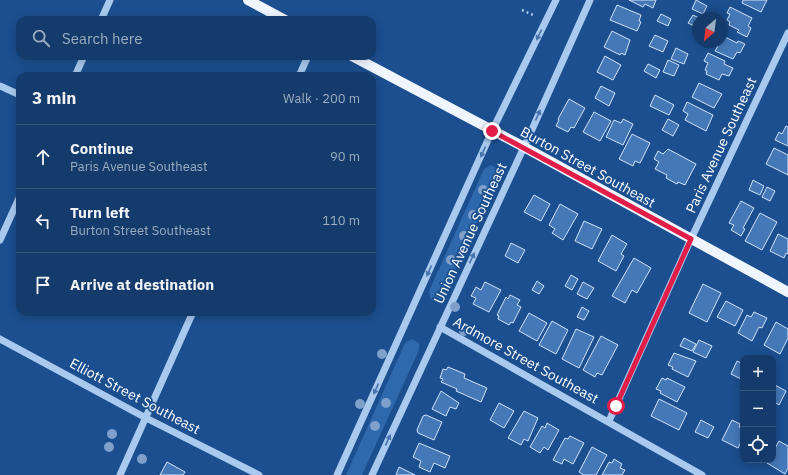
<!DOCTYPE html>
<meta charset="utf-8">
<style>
:root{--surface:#143b6b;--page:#214673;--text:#f1f3f6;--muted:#9dadc1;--line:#33557e}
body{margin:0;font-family:"IBM Plex Sans",sans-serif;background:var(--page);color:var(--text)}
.controls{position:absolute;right:12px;bottom:12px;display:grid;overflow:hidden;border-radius:8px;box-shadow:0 2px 10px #0003}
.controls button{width:36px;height:36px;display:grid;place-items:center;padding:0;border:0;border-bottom:1px solid var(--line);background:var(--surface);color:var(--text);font:20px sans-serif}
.compass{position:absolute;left:692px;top:12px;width:36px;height:36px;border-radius:50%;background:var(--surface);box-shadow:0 2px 10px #0003;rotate:208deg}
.stop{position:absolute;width:12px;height:12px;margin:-9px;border:3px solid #e11d48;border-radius:50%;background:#fff}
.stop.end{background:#e11d48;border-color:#fff;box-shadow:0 1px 4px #0008}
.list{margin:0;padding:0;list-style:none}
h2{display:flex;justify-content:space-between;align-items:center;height:52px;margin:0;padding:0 16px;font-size:17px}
h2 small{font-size:13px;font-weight:400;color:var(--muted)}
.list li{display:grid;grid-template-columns:26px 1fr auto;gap:12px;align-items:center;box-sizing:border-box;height:64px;padding:0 16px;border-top:1px solid var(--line)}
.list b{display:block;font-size:15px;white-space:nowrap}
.list p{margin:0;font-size:13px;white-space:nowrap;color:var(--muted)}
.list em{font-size:13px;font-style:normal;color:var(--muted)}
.icon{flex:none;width:22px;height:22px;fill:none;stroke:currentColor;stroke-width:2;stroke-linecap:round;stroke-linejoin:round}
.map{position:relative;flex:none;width:788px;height:475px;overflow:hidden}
.search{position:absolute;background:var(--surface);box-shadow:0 2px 10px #0003;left:16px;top:16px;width:360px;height:44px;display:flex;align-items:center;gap:10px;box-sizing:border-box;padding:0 14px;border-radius:12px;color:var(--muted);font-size:15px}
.panel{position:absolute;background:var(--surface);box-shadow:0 2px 10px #0003;left:16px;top:72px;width:360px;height:244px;border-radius:12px}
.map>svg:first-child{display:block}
.green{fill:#2e69ad}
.building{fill:#4478b7;stroke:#cfe3fa}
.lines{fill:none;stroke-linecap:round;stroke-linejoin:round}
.path{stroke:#a9c9ee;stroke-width:2.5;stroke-dasharray:2 3;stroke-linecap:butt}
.minor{stroke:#a9c9ee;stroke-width:7}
.major{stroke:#f0f6ff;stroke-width:10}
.tree{fill:#7ea0ca}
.oneway{fill:#4674ac}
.route{stroke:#e11d48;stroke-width:5}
.labels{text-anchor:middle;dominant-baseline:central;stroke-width:3.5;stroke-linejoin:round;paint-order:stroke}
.street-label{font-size:14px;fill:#fff;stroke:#1b4f8f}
</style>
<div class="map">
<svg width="788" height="475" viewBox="0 0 788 475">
<rect width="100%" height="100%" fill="#1b4f8f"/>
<path class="green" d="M491,165l7,4v7l-55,121 -3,4h-7l-3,-3 -1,-7 55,-122z
M412,339l7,4v7l-57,125h-16l59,-132z"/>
<path class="building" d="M629,0h27l-3,8 -8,-4 -2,3z
M696,0l11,6 -4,8 -11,-5z
M743,0h24l-6,12 -19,-9z
M617,5l24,10 -2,6 2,1 -4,9 -27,-11z
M730,7l22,11 -4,8 3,2 -4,9 -10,-5 2,-2 -10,-5 1,-3 -3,-2 3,-6 -3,-1z
M661,14l10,5 -3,7 -11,-5z
M693,15l6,3 -1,10 -10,-5z
M612,31l18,9 -5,15 -4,-2 -1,2 -16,-8z
M655,35l13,6 -5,11 -14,-6z
M723,36l14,7 1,-2 7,3 -5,9 -3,-1 -4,7 -18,-8 4,-7 -3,-2h6z
M676,48l12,6 -4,10 -13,-5z
M708,53l17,8 -1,3 9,4 -4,8 -7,-2 -3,6 -13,-6 1,-3 -2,-1 3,-7 -4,-2z
M605,56l16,9 -8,15 -16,-8z
M668,60l11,5 -5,11 -11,-4z
M648,64l12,6 -4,8 -12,-7z
M699,83l23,11 -8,14 -22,-11z
M601,86l14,7 -6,13 -14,-8z
M655,95l19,10 -5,10 -19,-9z
M569,99l16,9 -11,20 -3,-1 -3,5 -12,-6 3,-6 -1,-1z
M687,102l26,13 -7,16 -21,-11 3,-6 -5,-3z
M594,112l17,9 -11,20 -17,-9z
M623,119l10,5 -10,21 -17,-8 8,-17 7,3z
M668,119l11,6 -6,11 -11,-6z
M786,126l2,1v19l-13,-6 4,-8 3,2z
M632,134l18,9 -10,20 -5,-2 -2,5 -14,-7z
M774,148l14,7v20l-22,-11z
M668,149l28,15 -11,21 -7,-3 -1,2 -11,-6 1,-3 -12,-6 4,-7 -5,-3 4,-8 5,3z
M753,180l11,6 -4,9 -11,-5z
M767,187l8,4 -5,10 -8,-4z
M534,195l16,9 -9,17 -17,-9z
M741,201l13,7 -11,20 2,1 -4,7 -10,-6 3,-5 -5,-2z
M560,204l18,10 -15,26 -11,-7 3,-4 -6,-4z
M760,213l17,9 -15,28 -17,-9z
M584,221l18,8 -10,20 -17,-8z
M778,234l10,5v15l-2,-1 -2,5 -14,-7z
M612,235l15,9 -6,10 3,2 -8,15 -18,-10z
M511,243l14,7 -7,13 -13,-7z
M634,258l17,10 -14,25 -5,-3 -7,13 -13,-7z
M571,275l7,4 -6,11 -7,-4z
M537,281l7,5 -5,8 -7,-4z
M485,282l16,8 -12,22 -16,-8 3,-6 -5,-2 5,-9 5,3z
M583,282l11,6 -7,11 -10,-5z
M703,284l18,9 -14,29 -18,-9z
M510,295l10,5 -3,5 4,2 -8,16 -2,-1 -2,3 -11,-6 1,-3 -2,-1 9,-18 2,2z
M726,301l17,9 -8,16 -18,-9z
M582,307l7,4 -5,9 -7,-3z
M754,312l13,6 -5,10 -3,-1 -7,14 -14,-8 9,-18 4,2z
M529,313l18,10 -10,18 -18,-10z
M552,321l16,9 -12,24 -17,-9z
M776,322l12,7v9l-8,16 -16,-9z
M576,329l18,8 -15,31 -17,-9z
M601,336l17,9 -16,30 -5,-2 -2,4 -12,-7z
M684,338l12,6 -4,7 -12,-5z
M699,340l13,6 -6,12 -13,-6z
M674,353l22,8 -8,16 -16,-8 1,-2 -5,-2z
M737,361l6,3v16l-12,-6z
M448,367l17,7 -1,4 23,10 -6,14 -25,-11 1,-2 -16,-7 2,-3 -3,-1 3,-9 3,1z
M662,378l4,2 1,-2 18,9 -8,15 -17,-9 1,-2 -5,-2z
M773,384l13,7 -7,14 -6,-4z
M441,391l18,12 -3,6 -6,-2 -4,9 -14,-7z
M659,399l28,14 -8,17 -28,-14z
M499,403l15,8 -10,17 -14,-8z
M524,411l14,7 -10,23 -4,-2 -3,6 -13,-7z
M426,415l16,7 -8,18 -16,-7 -1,-3 6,-14z
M701,420l13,7 -6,11 -13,-6z
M732,420l8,4 -1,3 4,2v9l-5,10 -16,-8z
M547,423l12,7 -11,20 -4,-3 -4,6 -10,-6 12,-21 3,2z
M570,436l14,7 -11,21 -9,-5 -2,5 -9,-4 12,-22 3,1z
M779,441l9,5v22l-3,6 -18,-11 2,-3h4v-8z
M419,443l31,13 -5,12 -11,-5 -4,9 -11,-5 2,-6 -8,-4z
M592,447l15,8 -11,20h-12l-5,-3z
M614,459l8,5 -2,4 5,2 -3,5h-20l7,-13 3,1z
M167,462l18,10 -2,3h-23z
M399,467l16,8h-19z"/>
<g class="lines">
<path class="path" d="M522,10l11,5"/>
<path class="minor" d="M101,20l9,-20
M75,76l9,-20
M299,76l9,-20
M0,86l20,9
M0,240l20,-44
M440,327l262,148
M0,339l146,79 113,57
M609,421l82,-182 97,-206
M120,475l73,-163
M337,475l155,-344 64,-131
M372,475l158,-341 60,-134"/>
<path class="major" d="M248,0l37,20
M352,56l172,91 264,145"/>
</g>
<g class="tree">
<circle cx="483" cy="190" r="5"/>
<circle cx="473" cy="215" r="5"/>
<circle cx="464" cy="236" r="5"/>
<circle cx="451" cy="260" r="5"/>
<circle cx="455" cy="307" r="5"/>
<circle cx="464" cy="331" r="5"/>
<circle cx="382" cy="354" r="5"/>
<circle cx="386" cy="403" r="5"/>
<circle cx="360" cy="404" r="5"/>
<circle cx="375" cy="426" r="5"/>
<circle cx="112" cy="434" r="5"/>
<circle cx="109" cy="447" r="5"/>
<circle cx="142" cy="459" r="5"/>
</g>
<defs><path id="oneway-solid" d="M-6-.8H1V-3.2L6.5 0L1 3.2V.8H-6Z"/></defs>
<g class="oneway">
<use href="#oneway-solid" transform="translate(539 35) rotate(116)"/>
<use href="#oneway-solid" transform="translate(538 115) rotate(-66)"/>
<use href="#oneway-solid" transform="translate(483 152) rotate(114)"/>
<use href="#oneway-solid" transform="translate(472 258) rotate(-65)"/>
<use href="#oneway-solid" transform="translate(429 271) rotate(114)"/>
<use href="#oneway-solid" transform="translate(376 389) rotate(114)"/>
<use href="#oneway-solid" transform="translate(388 440) rotate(-65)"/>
</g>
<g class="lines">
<path class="route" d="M492,131l199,108 -75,167"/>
</g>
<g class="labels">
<g class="street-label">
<text transform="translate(721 145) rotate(-65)">Paris Avenue Southeast</text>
<text transform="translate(588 167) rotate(29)">Burton Street Southeast</text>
<text transform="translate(470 233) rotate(-65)">Union Avenue Southeast</text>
<text transform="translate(526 360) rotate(29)">Ardmore Street Southeast</text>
<text transform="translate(135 396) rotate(28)">Elliott Street Southeast</text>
</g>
</g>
</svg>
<div class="controls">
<button>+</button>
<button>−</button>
<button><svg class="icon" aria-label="locate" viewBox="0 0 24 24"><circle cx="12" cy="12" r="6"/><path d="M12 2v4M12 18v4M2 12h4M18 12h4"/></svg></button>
</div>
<svg class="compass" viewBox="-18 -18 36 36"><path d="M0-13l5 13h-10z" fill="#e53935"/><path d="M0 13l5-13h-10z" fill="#9dadc1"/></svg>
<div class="stop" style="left:616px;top:406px"></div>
<div class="stop end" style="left:492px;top:131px"></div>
<div class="search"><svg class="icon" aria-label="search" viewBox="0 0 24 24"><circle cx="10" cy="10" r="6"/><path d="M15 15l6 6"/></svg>Search here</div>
<section class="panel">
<h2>3 min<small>Walk · 200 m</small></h2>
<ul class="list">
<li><svg class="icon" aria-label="ahead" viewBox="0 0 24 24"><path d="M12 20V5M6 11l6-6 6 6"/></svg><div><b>Continue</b><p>Paris Avenue Southeast</p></div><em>90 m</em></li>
<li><svg class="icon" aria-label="left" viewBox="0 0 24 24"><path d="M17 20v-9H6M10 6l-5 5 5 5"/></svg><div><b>Turn left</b><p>Burton Street Southeast</p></div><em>110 m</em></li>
<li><svg class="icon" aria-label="arrive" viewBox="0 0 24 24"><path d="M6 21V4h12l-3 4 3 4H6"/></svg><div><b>Arrive at destination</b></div></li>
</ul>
</section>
</div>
